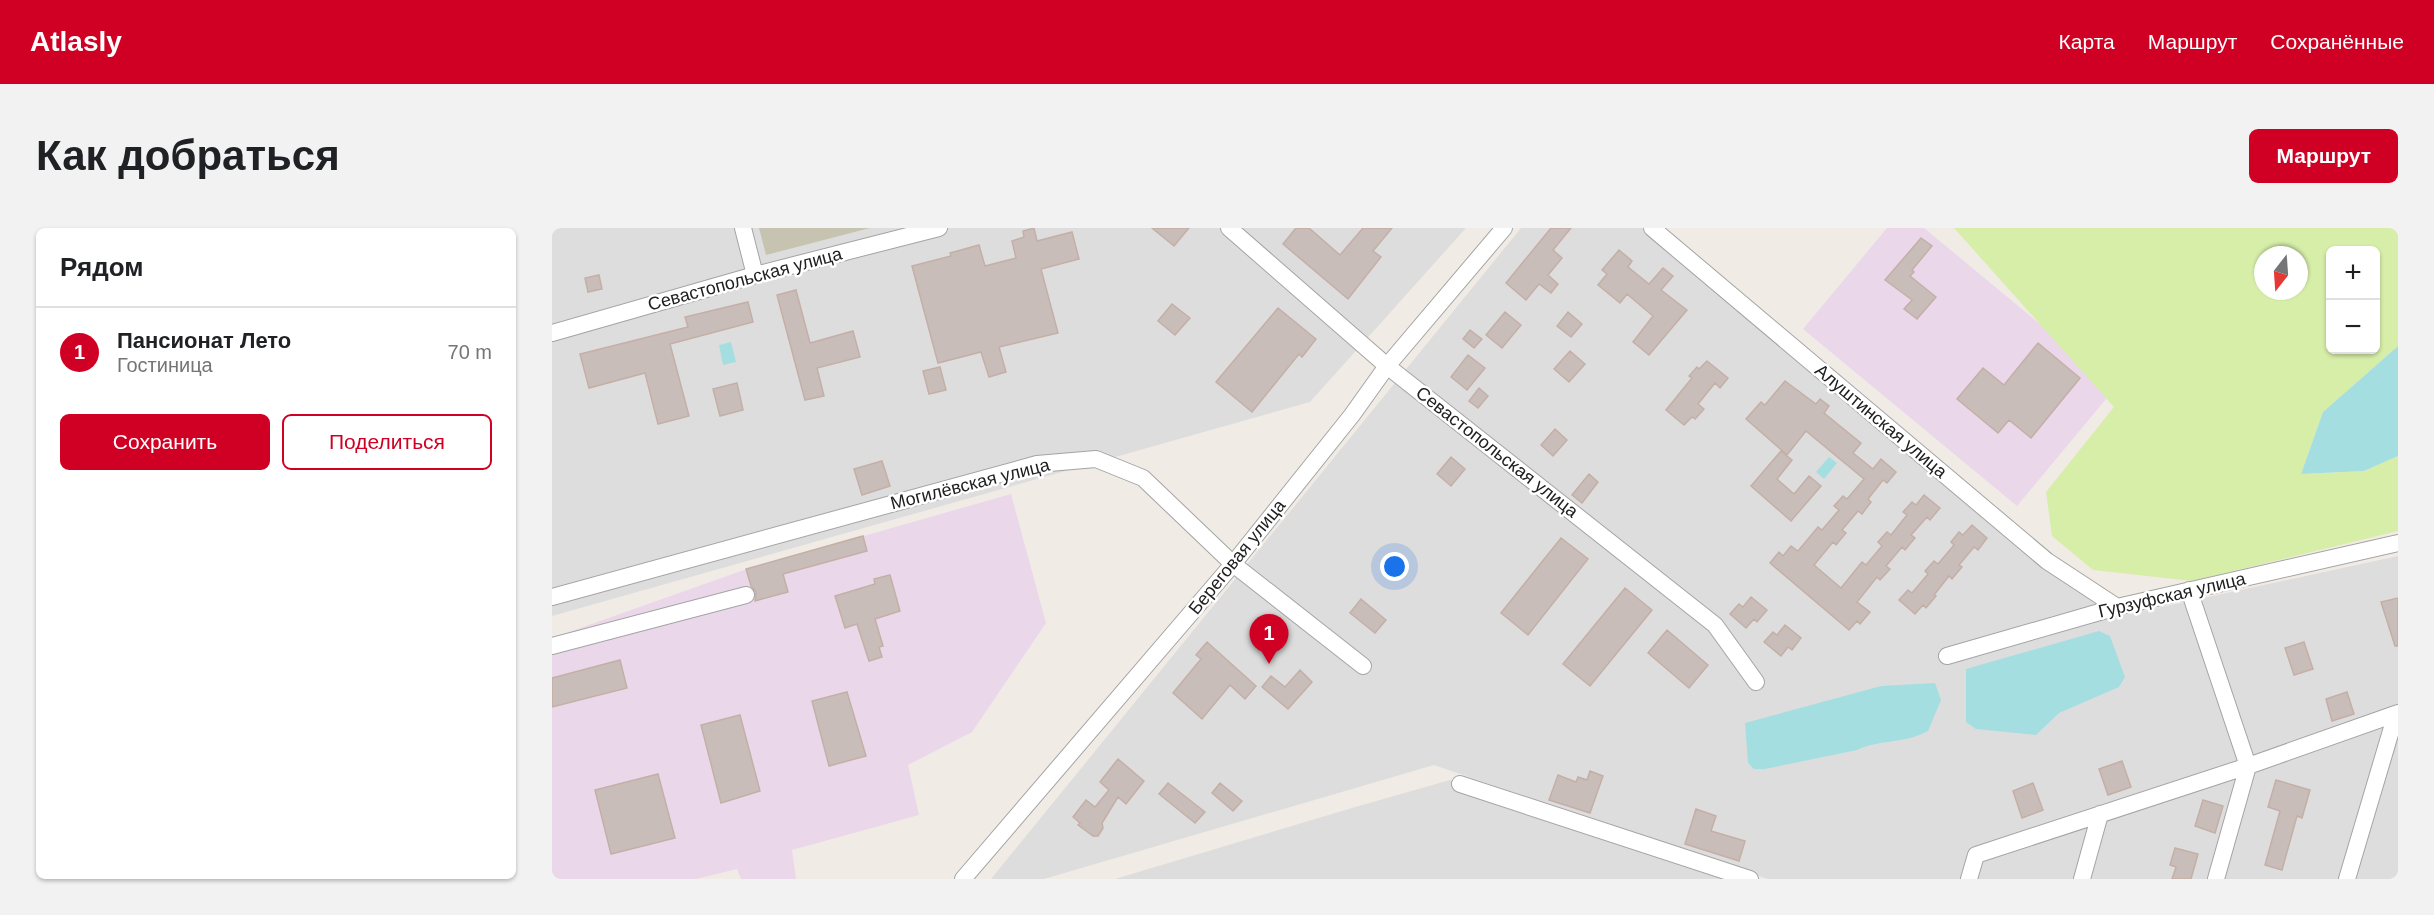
<!DOCTYPE html>
<html lang="ru">
<meta charset="utf-8">
<style>
:root{--surface:#fff;--page:#f2f2f2;--text:#202124;--muted:#757577;--line:#e0e0e0;--accent:#d00024}
body{margin:0;font-family:Arial,sans-serif;background:var(--page);color:var(--text)}
.controls{position:absolute;right:18px;top:18px;display:grid;overflow:hidden;border-radius:9px;box-shadow:0 2px 4px #0004}
.controls button{width:54px;height:54px;display:grid;place-items:center;padding:0;border:0;border-bottom:2px solid var(--line);background:var(--surface);color:var(--text);font:30px sans-serif}
.compass{position:absolute;left:1702px;top:18px;width:54px;height:54px;border-radius:50%;background:var(--surface);box-shadow:0 2px 4px #0004;rotate:197deg}
.you{position:absolute;left:843px;top:339px;width:21px;height:21px;margin:-15px;border:4px solid #fff;border-radius:50%;background:#1a73e8;box-shadow:0 0 0 9px #1a73e833}
.badge{display:grid;place-items:center;width:39px;height:39px;border-radius:50%;background:var(--accent);color:#fff;font-size:20px;font-weight:700}
.pin{position:absolute;translate:-50% -50px;filter:drop-shadow(0 2px 3px #0008)}
.pin::after{content:'';position:absolute;top:32px;width:21px;height:18px;background:inherit;clip-path:polygon(0 0,100% 0,50% 100%)}
.list{margin:0;padding:0;list-style:none}
h2{display:flex;justify-content:space-between;align-items:center;height:78px;margin:0;padding:0 24px;font-size:26px}
h2 small{font-size:20px;font-weight:400;color:var(--muted)}
.list li{display:grid;grid-template-columns:39px 1fr auto;gap:18px;align-items:center;box-sizing:border-box;height:90px;padding:0 24px;border-top:2px solid var(--line)}
.list b{display:block;font-size:22px;white-space:nowrap}
.list p{margin:0;font-size:20px;white-space:nowrap;color:var(--muted)}
.list em{font-size:20px;font-style:normal;color:var(--muted)}
.actions{display:flex;gap:12px;padding:18px 24px}
.actions a{flex:1;padding:14px 0;border:2px solid var(--accent);border-radius:9px;text-align:center;font-size:21px;color:var(--accent)}
.actions .main{background:var(--accent);color:#fff}
.map{position:relative;flex:none;width:1846px;height:651px;overflow:hidden;border-radius:9px}
header{display:flex;align-items:center;gap:36px;box-sizing:border-box;height:84px;padding:0 30px;background:var(--accent);color:#fff}
header strong{font-size:28px}
nav{display:flex;gap:33px;margin-inline-start:auto;font-size:21px}
.intro{display:flex;align-items:center;justify-content:space-between;box-sizing:border-box;height:144px;padding:0 36px}
h1{margin:0;font-size:42px}
.button{padding:15px 27px;border-radius:9px;background:var(--accent);color:#fff;font-size:21px;font-weight:700}
main{display:flex;gap:36px;padding:0 36px}
aside{flex:1;background:var(--surface);border-radius:9px;box-shadow:0 2px 4px #0004}
.map>svg:first-child{display:block}
.residential{fill:#dedddd}
.industrial{fill:#ebd7ea}
.construction{fill:#c6c3b1}
.grass{fill:#d7eea9;fill-rule:evenodd}
.water{fill:#a4dee1}
.building{fill:#c9bdb9;stroke:#c4afa7;stroke-width:1.5}
.lines{fill:none;stroke-linecap:round;stroke-linejoin:round}
.street-casing{stroke:#a4a4a4;stroke-width:18}
.street{stroke:#fff;stroke-width:16}
.labels{text-anchor:middle;dominant-baseline:central;stroke-width:5;stroke-linejoin:round;paint-order:stroke}
.street-label{font-size:18px;fill:#202020;stroke:#fff}
</style>
<header>
<strong>Atlasly</strong>
<nav><a>Карта</a><a>Маршрут</a><a>Сохранённые</a></nav>
</header>
<div class="intro"><h1>Как добраться</h1><a class="button">Маршрут</a></div>
<main>
<aside>
<h2>Рядом<small></small></h2>
<ul class="list">
<li><span class="badge">1</span><div><b>Пансионат Лето</b><p>Гостиница</p></div><em>70 m</em></li>
</ul>
<div class="actions"><a class="main">Сохранить</a><a>Поделиться</a></div>
</aside>
<div class="map">
<svg width="1846" height="651" viewBox="0 0 1846 651">
<rect width="100%" height="100%" fill="#f1ebe6"/>
<path class="residential" d="M0,0h914l-156,174 -758,214z
M969,0h123l471,389 283,-61v323h-630l-334,-114 -390,114h-53z
M898,552l285,99h-620l237,-71z"/>
<path class="industrial" d="M1335,0h37l192,159 -99,119 -214,-177z
M459,266l35,129 -74,109 -64,33 11,50 -127,35 4,29h-55l-4,-10 -41,10h-144v-241l192,-68z"/>
<path class="construction" d="M207,0h111l-104,27z"/>
<path class="grass" d="M1402,0h444v118l-75,66 -22,62 63,-3 34,-15v75l-206,50 -99,-11 -41,-34 -6,-44 68,-85zM1778,22h46v100h-46zM1711,27h36v36h-36z"/>
<path class="water" d="M179,114l5,20 -13,3 -4,-20z
M1846,118v110l-34,15 -63,3 22,-62z
M1277,229l8,6 -13,16 -8,-7z
M1547,403l11,5 15,41 -6,10 -60,26 -23,22 -60,-6 -10,-7v-53z
M1383,455l6,17 -13,31c-24,13 -47,8 -71,19l-92,19h-11l-6,-6 -3,-40 136,-37z"/>
<path class="building" d="M482,0l3,13 35,-9 7,27 -38,10 17,64 -59,14 7,25 -17,5 -8,-25 -43,11 -26,-97 39,-10 -1,-3 29,-8 6,21 31,-8 -4,-17 12,-4 -1,-6z
M600,0h37l-15,18z
M744,0h13l31,27 23,-27h29l-19,23 8,6 -33,42 -65,-55z
M999,0h20l-18,22 9,8 -14,17 10,9 -7,9 -12,-9 -13,16 -20,-17z
M1369,10l11,8 -20,24 2,2 -4,4 26,21 -19,22 -13,-10 8,-9 -27,-20z
M1067,22l13,11 -4,6 21,17 14,-16 10,8 -12,14 26,20 -38,45 -16,-13 20,-26 -26,-22 -7,9 -22,-18 9,-11 -5,-4z
M47,47l3,14 -14,3 -3,-14z
M244,62l14,53 43,-12 7,26 -43,11 7,28 -19,4 -28,-105z
M196,74l5,20 -83,22 19,72 -31,8 -13,-51 -56,15 -9,-34 108,-27 -3,-10z
M620,76l18,14 -15,17 -17,-14z
M726,80l38,31 -14,18 -3,-3 -47,58 -36,-30z
M953,84l16,13 -19,23 -16,-13z
M1016,84l14,12 -11,13 -14,-11z
M918,102l12,9 -8,9 -11,-9z
M1486,115l42,35 -49,60 -22,-18 -11,13 -41,-34 26,-31 21,17z
M1018,123l15,13 -16,18 -15,-13z
M916,127l17,13 -18,22 -16,-13z
M1155,133l21,17 -8,10 -5,-5 -17,21 6,5 -9,10 -3,-2 -8,8 -18,-15 26,-32 -3,-2 8,-9 2,2z
M388,139l6,23 -17,4 -6,-23z
M1233,153l31,23 4,-5 9,7 -5,7 37,30 -8,10 20,16 8,-10 15,13 -9,11 -4,-3 -15,19 3,3 -9,12 -4,-3 -16,19 4,3 -10,12 -3,-3 -19,23 27,23 21,-26 4,3 16,-19 -4,-4 9,-10 4,3 16,-20 -4,-3 9,-10 4,3 8,-10 16,13 -10,12 -3,-3 -16,18 4,3 -10,12 -3,-3 -16,19 4,3 -10,11 -3,-3 -20,25 13,10 -10,12 -3,-3 -8,9 -79,-67 9,-11 4,4 8,-10 7,5 20,-24 4,3 17,-20 -5,-4 9,-10 4,3 17,-20 -58,-48 -19,24 -41,-36 15,-17 4,3z
M185,155l6,27 -23,6 -7,-27z
M927,160l9,8 -10,12 -9,-7z
M1003,201l12,11 -14,16 -12,-11z
M1229,223l11,9 -15,19 17,15 15,-18 12,10 -30,35 -40,-35z
M899,229l14,12 -14,17 -14,-12z
M330,233l8,25 -28,9 -8,-26z
M1037,246l9,8 -16,21 -10,-8z
M1420,297l15,13 -9,12 -4,-3 -15,18 3,2 -10,12 -3,-3 -15,19 2,1 -10,12 -3,-3 -8,9 -16,-14 9,-10 4,3 16,-19 -3,-3 9,-10 4,3 16,-19 -3,-3 8,-10 4,3z
M311,308l4,15 -84,23 5,18 -33,9 1,-9 -5,-6 -5,-17z
M1009,310l27,21 -60,76 -27,-22z
M338,347l10,36 -25,8 8,27 -4,1 3,10 -13,4 -12,-37 -12,4 -10,-32 40,-12 -1,-5z
M1073,360l27,22 -62,76 -27,-22z
M1199,369l16,13 -10,12 -3,-3 -8,9 -16,-14 9,-10 4,3z
M1846,370v48h-3l-14,-44z
M809,371l25,21 -11,13 -25,-20z
M1233,397l16,13 -9,12 -4,-3 -7,9 -17,-14 9,-10 4,3z
M1115,402l41,35 -19,23 -41,-35z
M655,414l49,44 -11,13 -15,-14 -28,34 -29,-26 28,-34 -5,-4z
M1752,414l9,27 -19,6 -9,-27z
M68,432l7,28 -75,19v-29z
M748,442l12,12 -24,27 -26,-22 9,-11 14,11z
M295,464l19,64 -37,10 -17,-65z
M1795,464l7,22 -22,7 -6,-22z
M188,487l20,76 -39,12 -20,-78z
M566,531l26,22 -18,23 -8,-7 -16,26 1,5 -5,8h-5l-15,-11 2,-2 -7,-6 13,-17 9,7 14,-17 -9,-8z
M1570,533l9,26 -23,8 -9,-26z
M1038,543l13,5 -13,37 -41,-13 9,-25 18,7 2,-5 9,3z
M106,546l17,64 -64,16 -16,-64z
M1724,552l34,10 -8,28 -5,-2 -15,54 -17,-5 15,-54 -12,-4z
M616,555l37,29 -10,11 -36,-29z
M668,555l22,18 -9,10 -21,-18z
M1481,555l10,27 -21,8 -9,-27z
M1651,572l20,6 -8,27 -20,-7z
M1144,581l20,7 -5,15 34,10 -6,20 -54,-17z
M1623,620l23,6 -7,25h-19l4,-12 -6,-2z"/>
<g class="lines">
<g class="street-casing">
<path id="street" d="M191,0l12,47
M677,0l158,138 328,259 41,57
M1100,0l395,333 70,46
M0,105l203,-58 184,-47
M1637,362l59,176 -32,113
M0,369l485,-133 59,-5 47,19 90,86 130,102
M0,418l194,-51
M1395,428l170,-49 281,-64
M908,556l290,95
M411,651l270,-315 119,-149 35,-49 117,-138
M1417,651l7,-24 272,-89 150,-53
M1530,651l18,-65
M1795,651l49,-165"/>
</g>
<use href="#street" class="street"/>
</g>
<g class="labels">
<g class="street-label">
<text transform="translate(193 51) rotate(-15)">Севастопольская улица</text>
<text transform="translate(1329 193) rotate(40)">Алуштинская улица</text>
<text transform="translate(945 224) rotate(38)">Севастопольская улица</text>
<text transform="translate(418 256) rotate(-14)">Могилёвская улица</text>
<text transform="translate(685 329) rotate(-51)">Береговая улица</text>
<text transform="translate(1620 367) rotate(-13)">Гурзуфская улица</text>
</g>
</g>
</svg>
<div class="controls">
<button>+</button>
<button>−</button>
</div>
<svg class="compass" viewBox="-18 -18 36 36"><path d="M0-13l5 13h-10z" fill="#e53935"/><path d="M0 13l5-13h-10z" fill="#757577"/></svg>
<div class="you"></div>
<div class="pin badge" style="left:717px;top:436px">1</div>
</div>
</main>
